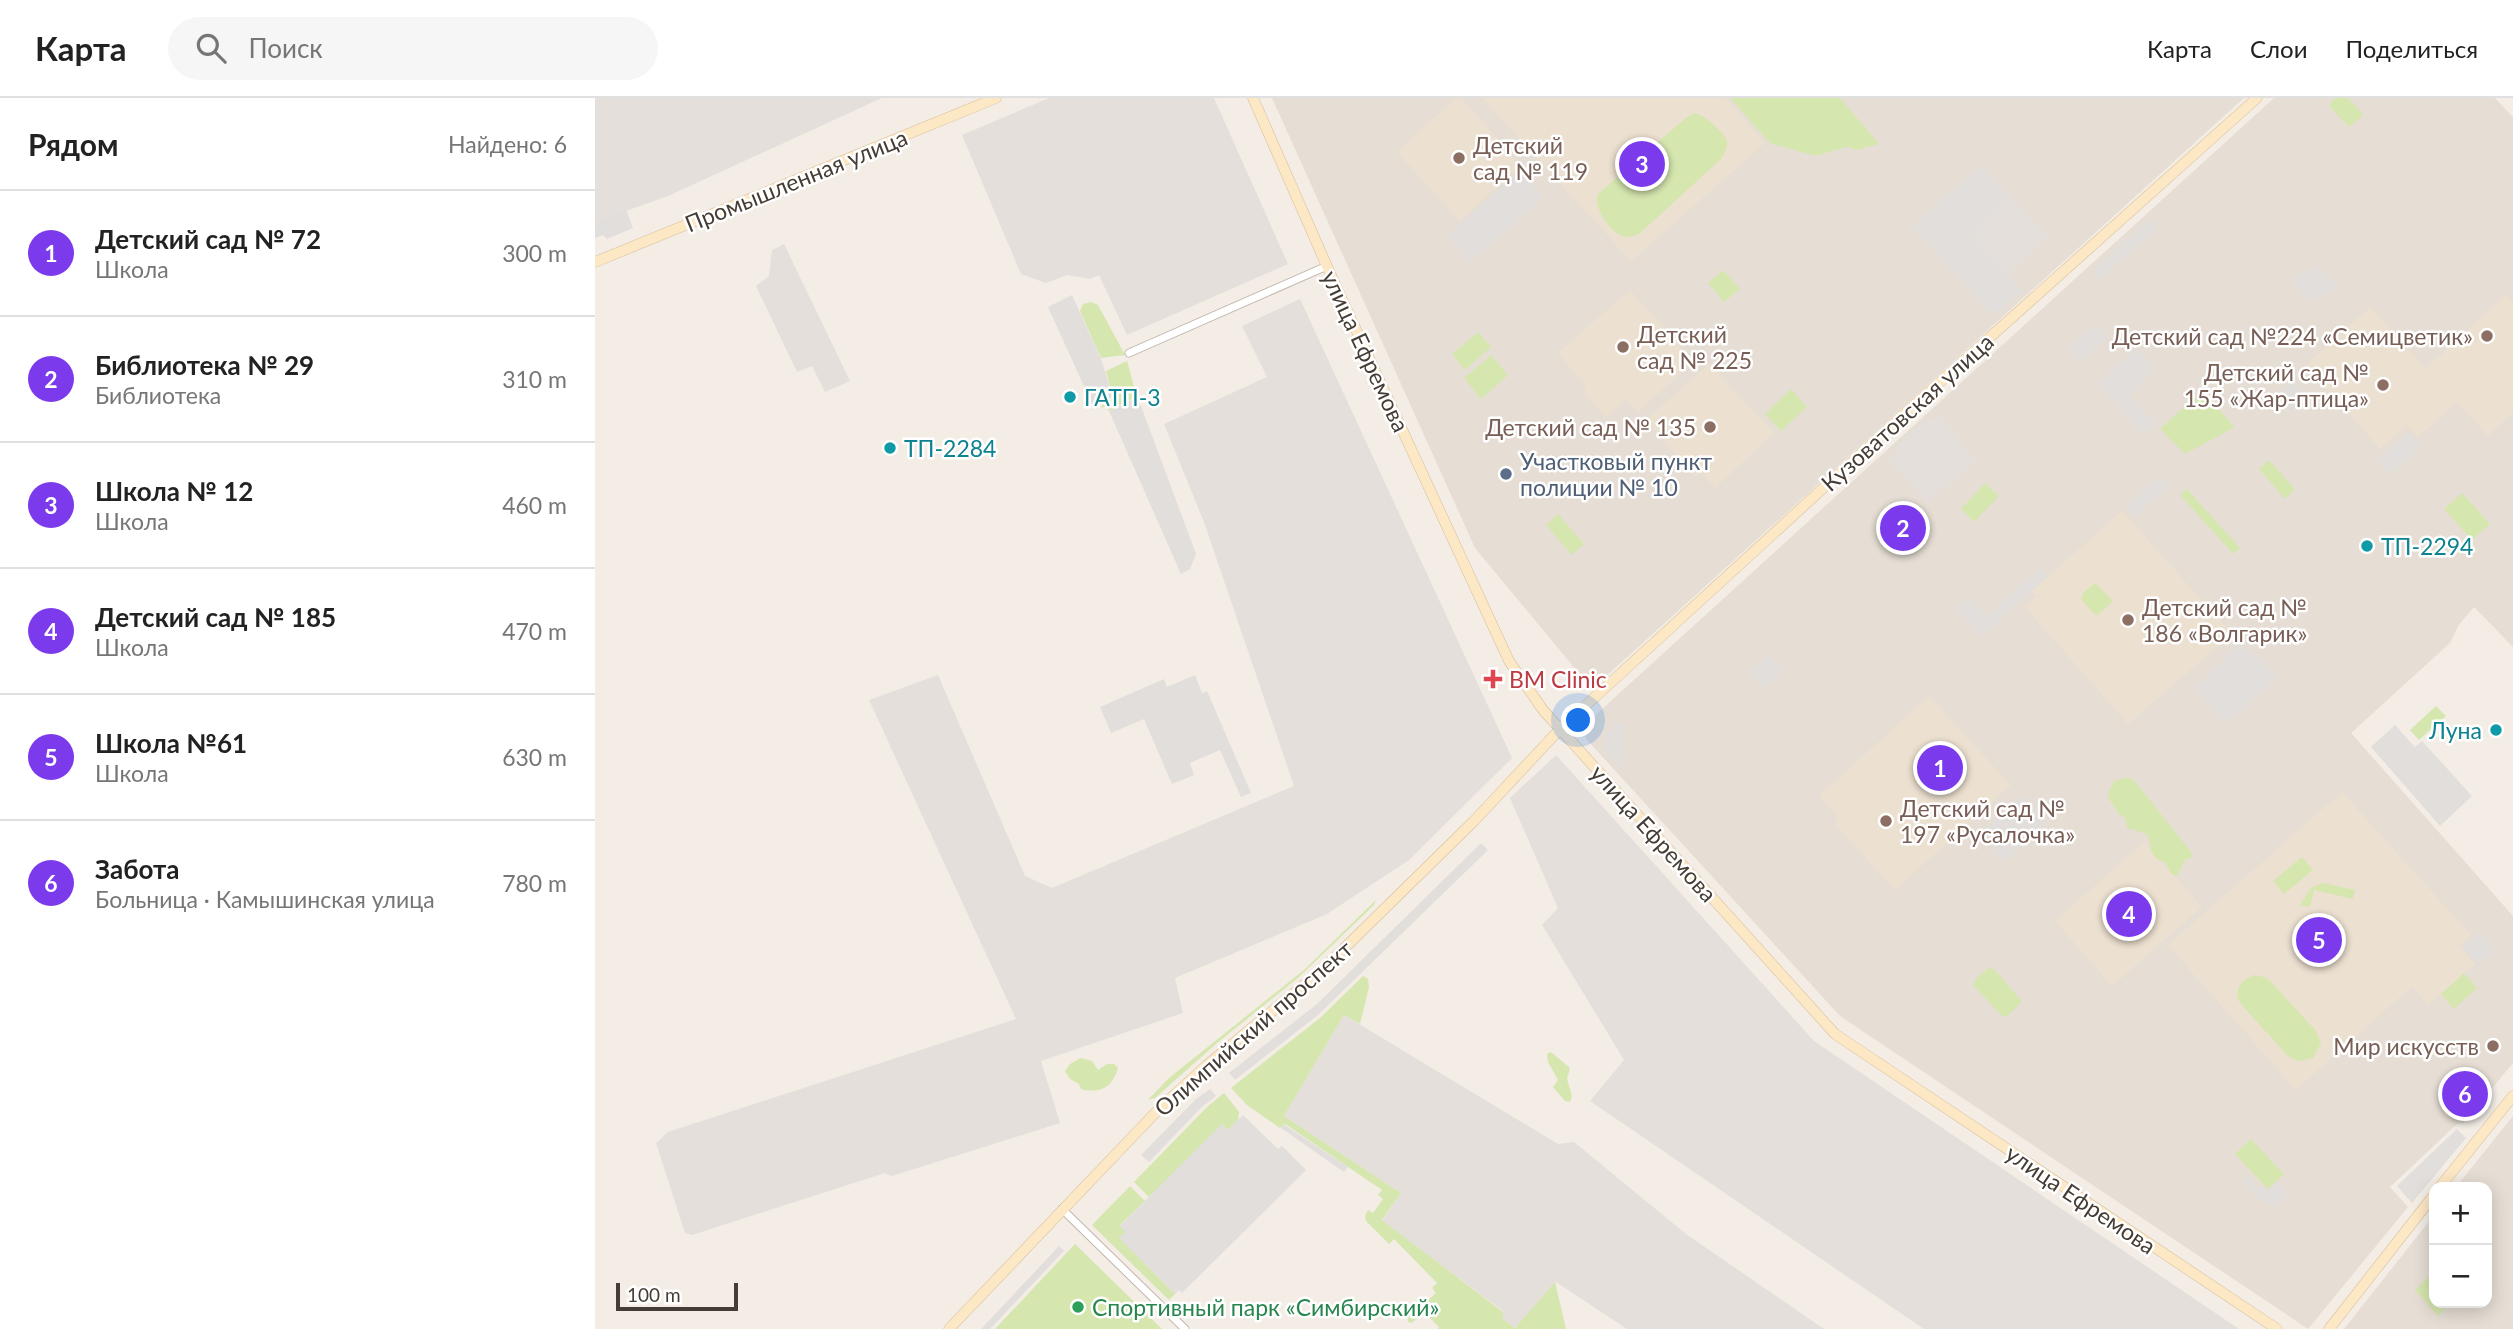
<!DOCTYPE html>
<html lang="ru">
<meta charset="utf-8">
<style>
:root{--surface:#fff;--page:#f6f6f6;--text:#222;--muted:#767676;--line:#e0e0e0;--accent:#7c3aed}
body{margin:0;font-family:Lato,sans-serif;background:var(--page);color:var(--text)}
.controls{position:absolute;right:21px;bottom:21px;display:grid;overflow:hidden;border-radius:14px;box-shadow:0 4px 18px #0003}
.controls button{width:63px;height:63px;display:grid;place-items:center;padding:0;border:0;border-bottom:2px solid var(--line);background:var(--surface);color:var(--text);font:35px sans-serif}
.scale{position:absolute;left:21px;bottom:18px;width:122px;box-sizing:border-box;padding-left:7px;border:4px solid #453d35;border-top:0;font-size:19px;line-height:24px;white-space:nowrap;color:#453d35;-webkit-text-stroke:5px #fff;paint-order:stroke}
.you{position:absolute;left:984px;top:623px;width:24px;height:24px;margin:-18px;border:5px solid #fff;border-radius:50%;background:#1a73e8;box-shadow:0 0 0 10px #1a73e833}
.badge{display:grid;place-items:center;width:46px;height:46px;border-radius:50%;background:var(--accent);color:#fff;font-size:23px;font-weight:700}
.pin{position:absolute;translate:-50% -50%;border:4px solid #fff;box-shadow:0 2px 7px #0006}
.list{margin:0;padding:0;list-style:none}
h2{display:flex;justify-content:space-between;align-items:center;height:91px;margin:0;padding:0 28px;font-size:30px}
h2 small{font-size:23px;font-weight:400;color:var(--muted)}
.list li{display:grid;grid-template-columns:46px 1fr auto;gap:21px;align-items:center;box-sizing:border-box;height:126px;padding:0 28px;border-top:2px solid var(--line)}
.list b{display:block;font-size:26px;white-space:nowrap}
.list p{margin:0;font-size:23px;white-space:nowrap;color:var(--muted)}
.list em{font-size:23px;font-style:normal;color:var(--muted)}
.icon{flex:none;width:38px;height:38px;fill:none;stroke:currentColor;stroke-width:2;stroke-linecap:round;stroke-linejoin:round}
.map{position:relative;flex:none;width:1918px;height:1231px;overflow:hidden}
header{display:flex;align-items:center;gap:42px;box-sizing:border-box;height:98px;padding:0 35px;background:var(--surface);border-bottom:2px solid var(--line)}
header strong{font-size:33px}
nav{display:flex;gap:38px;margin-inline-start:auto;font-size:24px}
.search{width:490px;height:63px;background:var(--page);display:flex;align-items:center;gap:18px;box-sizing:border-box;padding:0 24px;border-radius:38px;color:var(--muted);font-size:26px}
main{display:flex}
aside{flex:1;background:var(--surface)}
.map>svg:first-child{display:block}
.residential{fill:#e6ded4}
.industrial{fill:#e5dfdb}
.education{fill:#ece0d0}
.green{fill:#d5e6af}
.parking{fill:#e1dedb}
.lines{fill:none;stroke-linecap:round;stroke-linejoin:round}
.street-casing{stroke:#c1b6ac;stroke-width:9}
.secondary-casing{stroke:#d5bc99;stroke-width:11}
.street{stroke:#fff;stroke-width:7}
.secondary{stroke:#fde8c5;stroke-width:10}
.education-dot{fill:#8d6e63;stroke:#fff;stroke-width:2.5}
.culture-dot{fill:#0f9aa8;stroke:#fff;stroke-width:2.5}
.service-dot{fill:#5c6f8a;stroke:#fff;stroke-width:2.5}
.health-dot{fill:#e0444e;stroke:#fff;stroke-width:2.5}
.leisure-dot{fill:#2e9e5b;stroke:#fff;stroke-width:2.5}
.labels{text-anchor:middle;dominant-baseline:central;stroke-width:5;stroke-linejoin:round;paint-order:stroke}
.education-label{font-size:23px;fill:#785e54;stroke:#fff;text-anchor:start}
.street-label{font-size:23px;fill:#453d35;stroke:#fff}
.culture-label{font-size:23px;fill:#0d838f;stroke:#fff;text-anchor:start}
.service-label{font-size:23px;fill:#4e5e75;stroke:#fff;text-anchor:start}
.health-label{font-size:23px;fill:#be3a42;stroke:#fff;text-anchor:start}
.leisure-label{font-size:23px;fill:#27864d;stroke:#fff;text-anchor:start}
</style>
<header>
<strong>Карта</strong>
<div class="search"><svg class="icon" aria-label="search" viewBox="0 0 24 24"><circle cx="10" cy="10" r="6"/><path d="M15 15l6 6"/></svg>Поиск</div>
<nav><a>Карта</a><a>Слои</a><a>Поделиться</a></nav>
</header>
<main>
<aside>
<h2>Рядом<small>Найдено: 6</small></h2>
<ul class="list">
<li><span class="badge">1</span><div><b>Детский сад № 72</b><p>Школа</p></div><em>300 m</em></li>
<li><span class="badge">2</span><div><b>Библиотека № 29</b><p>Библиотека</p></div><em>310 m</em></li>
<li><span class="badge">3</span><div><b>Школа № 12</b><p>Школа</p></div><em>460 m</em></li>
<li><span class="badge">4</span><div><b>Детский сад № 185</b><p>Школа</p></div><em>470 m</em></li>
<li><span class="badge">5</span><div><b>Школа №61</b><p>Школа</p></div><em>630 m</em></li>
<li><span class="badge">6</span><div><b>Забота</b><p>Больница · Камышинская улица</p></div><em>780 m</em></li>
</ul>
</aside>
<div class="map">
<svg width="1918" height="1231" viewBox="0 0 1918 1231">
<rect width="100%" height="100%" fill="#f3ede6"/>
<path class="residential" d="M677,0h972l-652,591 -117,-141z
M1679,0h221l18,19v530l-39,-40 -16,19 -8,17 -99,90 162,183v147l-50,60 -6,1 -67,63 18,20 -100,122 -468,-313 -252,-275 -8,-12z
M1918,1018v213h-169l90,-114v88h53v-116h-31z"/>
<path class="industrial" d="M0,0h287l-214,98 -73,26z
M454,0h165l74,166 -161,71 -28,-60 -9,4 -23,-4 -21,8 -25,-9 -59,-139z
M1414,95l40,43 -42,38 -39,-42z
M189,146l66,137 -25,11 -13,-26 -15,6 -41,-86 13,-10 3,-26z
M705,201l212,459 -103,102 -82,54 -152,64 8,35 -142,48 19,62 -168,53 -7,-3 -193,62 -7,-2 -29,-90 12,-11 348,-113 -147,-319 69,-25 87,201 27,12 242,-102 -90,-264 -40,-98 103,-47 -25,-51z
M1344,318l38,44 -50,43 -38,-42 10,-10 -4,-5 33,-28 4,4z
M961,657l258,286 425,288h-315l-334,-228 34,-41 -82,-135 16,-17 -48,-110z
M749,917l214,129 16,-2 112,92 138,95h-197l-71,-47 -41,46 -12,-9v-8l-121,-90 19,-28 -117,-77z"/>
<path class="education" d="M861,0h5l60,67 -61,56 -63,-69z
M887,0h243l40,45 -134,118z
M1035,192l64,71 -56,51 -12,-13 -20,18 -23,-26 4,-4 -29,-34z
M1911,197l7,8v109l-25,24 -31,-34 -39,35 -12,-12 -26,24 -74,-84 64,-58 56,61z
M1114,266l65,69 -58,54 -16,-14 -4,4 -50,-57z
M1527,413l110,123 -104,90 -103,-117 12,-11 -5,-5z
M1334,598l82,89 -116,105 -60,-66 3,-6 -19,-22z
M1747,694l129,143 -12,11 16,18 -47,41 -16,-19 -116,104 -128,-145z
M1549,744l58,65 -90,79 -57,-65z"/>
<path class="green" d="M1135,0h110l39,46 -23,6 -9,-3 -32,9 -45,-13z
M1740,0h13l14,15v3l-11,10h-3l-19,-20z
M1100,15c9,2 29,19 32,28 1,6 -3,13 -6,18l-82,75c-6,2 -11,4 -17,2 -13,-6 -29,-29 -24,-42l89,-77z
M1128,172l17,19 -16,13 -16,-19z
M496,204l7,3 27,50 -24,3 -21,-47 3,-7z
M883,234l13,15 -26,23 -13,-16z
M896,257l17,20 -27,24 -17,-21z
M532,263l9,33 -4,5 -23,12 -3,-5 -4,2 -1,-2 12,-8 -7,-27z
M1196,291l16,18 -26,24 -16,-17z
M1607,293l33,36 -50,27 -25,-25z
M1674,362l26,29 -10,10 -26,-30z
M1390,385l14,13 -25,26 -13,-13z
M1592,391l53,59 -7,6 -53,-59z
M1867,395l28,31 -18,16 -28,-31z
M963,416l26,30 -12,11 -26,-30z
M1500,485l18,18 -15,14 -4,-1 -13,-15 2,-6z
M1841,608l10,10 -27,24 -9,-10z
M1532,679l7,3 57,72 1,5 -7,3 -8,16 -6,-2 -5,-11c-20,-8 -12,-13 -19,-29l-20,-6 -2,-10 -6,-4 -12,-18 7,-15z
M1707,759l11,13 -29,24 -11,-13z
M1728,785l32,7 -2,9 -39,-9 -4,17 -10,-2 11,-17z
M781,802l-2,5 -75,72 -82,66 -62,55 -7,2 21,-22 135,-108z
M1393,870l6,1 27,31 -1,4 -13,12h-5l-28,-30 1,-6z
M1869,875l13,15 -23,21 -13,-15z
M1660,877l12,3 5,5 44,48 5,12 -8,15 -15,3 -10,-5 -48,-53c-7,-13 1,-24 15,-28z
M768,878l5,3 1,8 -9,37 -16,-9 -60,101 117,77 -19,27 121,92v7l12,9 40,-46 11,47h-128l1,-2 -15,-15 -12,11 -4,-1 -1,-7 16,-18 4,4 9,-8 -4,-5 5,-5 -43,-44 -5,5 -23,-23 -1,-5 3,-6 5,3 10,-14 -5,-4 4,-5 -97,-66 -5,4 -33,-23 -16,-17 89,-70z
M956,954l19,16 -3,11 5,17 -2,6 -5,-1 -12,-14 5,-7 -10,-18 -1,-8z
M486,960l11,3 6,9 9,-6h7l4,4c-5,19 -18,26 -37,21l-2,-5 -9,-5 -5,-8 5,-7z
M629,995l15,19 -1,8 -10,10 -6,-5 -73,72 -15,-15 73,-75z
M1656,1041l33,35 -16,15 -33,-35z
M535,1088l15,15 -25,24 6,7 -6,6 55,56 -6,6 -77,-75z
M480,1146l87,85h-167z
M1833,1179l6,7v19h16l-12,13 -23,-26z"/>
<path class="parking" d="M1386,67l27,30 -40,37 55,59 -29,25 -82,-89z
M924,73l24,26 -73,66 -23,-27z
M31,112l7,18 -26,11 -4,-4 -8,3v-16z
M1555,121l8,9 -59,52 -7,-8z
M1723,168l12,13 -1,2 4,-1 3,3 -1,1 2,3 -16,12 -4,-3 -6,6 -15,-15 -2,-7 10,-10 7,2z
M477,197l29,64 12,38 -20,9 -45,-99z
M1500,226l12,13 -27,24 -12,-13z
M1542,250l18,20 -25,27 26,29 -12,11 -46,-52z
M1699,283l16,17 -17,15 -16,-18z
M539,301l2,6 5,1 55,148 -6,15 -9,5 -72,-163z
M1814,334l12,14 -31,29 -13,-14z
M1565,379l9,10 -34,30 -10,-11z
M1445,470l8,8 -67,60 -25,-27 13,-12 18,20z
M1645,545l14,11 23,23 -50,47 -33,-35z
M1173,557l15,16 -19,17 -14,-16z
M600,577l7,18 5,-2 44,102 -10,4 -21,-47 -30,13 4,12 -22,9 -28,-65 -33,14 -11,-26 64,-28 3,8z
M1025,623l4,5 -3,44 -17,-19 1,-16z
M1800,627l20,22 7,-6 50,55 -32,30 -69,-79z
M1427,697l25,28 -43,38 -24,-26z
M886,745l7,7 -170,165 -83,65 -6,-7 88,-69z
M1885,834l15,18 -16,15 -16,-18z
M615,991l6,7 -14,11 -53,55 -8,-7 55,-56z
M648,1017l35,34 4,-3 24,24 -124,123 -3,-3 -4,4 -56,-56 6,-6 -5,-6 102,-102 6,6z
M688,1026l65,43 -4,5 -63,-44z
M1862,1031l9,9 -54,65 -15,-17z
M1651,1078l12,13 4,-3 5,4 10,-8 11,12 -14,13 -21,-13 -12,-14z
M464,1148l5,5 -74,78h-9z"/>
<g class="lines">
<g class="street-casing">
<path id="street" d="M534,255l198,-87
M467,1111l123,120"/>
</g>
<g class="secondary-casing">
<path id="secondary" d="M658,0l80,182 176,381 34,49 292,324 442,295
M0,164l401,-164
M1845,1089l73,-91
M354,1231l210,-220 48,-44 115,-95 152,-149 86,-92 342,-313 355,-318
M1734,1231l105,-134"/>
</g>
<use href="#street" class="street"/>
<use href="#secondary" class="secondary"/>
</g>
<g class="education-dot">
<circle cx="864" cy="60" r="7"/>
<circle cx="1892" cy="238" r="7"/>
<circle cx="1028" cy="249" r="7"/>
<circle cx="1788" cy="287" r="7"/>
<circle cx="1115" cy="329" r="7"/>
<circle cx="1533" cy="522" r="7"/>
<circle cx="1291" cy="723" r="7"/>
<circle cx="1898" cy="948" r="7"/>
</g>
<g class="culture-dot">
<circle cx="475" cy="299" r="7"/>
<circle cx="295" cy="350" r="7"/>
<circle cx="1772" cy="448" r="7"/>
<circle cx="1901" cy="632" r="7"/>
</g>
<circle class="service-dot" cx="911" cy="376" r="7"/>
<path class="health-dot" d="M894.5 570.5h7v7h7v7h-7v7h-7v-7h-7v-7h7z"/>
<circle class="leisure-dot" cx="483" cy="1209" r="7"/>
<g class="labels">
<g class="education-label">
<text x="878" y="47">Детский<tspan x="878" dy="26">сад № 119</tspan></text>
<text x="1042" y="236">Детский<tspan x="1042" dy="26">сад № 225</tspan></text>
<text x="1878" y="238" text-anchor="end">Детский сад №224 «Семицветик»</text>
<text x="1774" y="274" text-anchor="end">Детский сад №<tspan x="1774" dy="26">155 «Жар-птица»</tspan></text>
<text x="1101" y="329" text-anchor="end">Детский сад № 135</text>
<text x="1547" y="509">Детский сад №<tspan x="1547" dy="26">186 «Волгарик»</tspan></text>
<text x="1305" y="710">Детский сад №<tspan x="1305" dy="26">197 «Русалочка»</tspan></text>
<text x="1884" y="948" text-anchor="end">Мир искусств</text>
</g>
<g class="street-label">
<text transform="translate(201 82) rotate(-22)">Промышленная улица</text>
<text transform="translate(771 253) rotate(65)">улица Ефремова</text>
<text transform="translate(1312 314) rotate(-42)">Кузоватовская улица</text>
<text transform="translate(1059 735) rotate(48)">улица Ефремова</text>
<text transform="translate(658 930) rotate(-41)">Олимпийский проспект</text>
<text transform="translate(1486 1101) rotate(34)">улица Ефремова</text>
</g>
<g class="culture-label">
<text x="489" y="299">ГАТП-3</text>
<text x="309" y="350">ТП-2284</text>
<text x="1786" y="448">ТП-2294</text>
<text x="1887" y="632" text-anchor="end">Луна</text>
</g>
<g class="service-label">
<text x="925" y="363">Участковый пункт<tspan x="925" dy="26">полиции № 10</tspan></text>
</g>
<g class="health-label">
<text x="914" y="581">BM Clinic</text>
</g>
<g class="leisure-label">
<text x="497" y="1209">Спортивный парк «Симбирский»</text>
</g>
</g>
</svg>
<div class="controls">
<button>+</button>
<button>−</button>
</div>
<div class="scale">100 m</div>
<div class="you"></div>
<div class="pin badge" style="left:1345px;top:670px">1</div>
<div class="pin badge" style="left:1308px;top:430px">2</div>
<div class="pin badge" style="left:1047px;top:66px">3</div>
<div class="pin badge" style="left:1534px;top:816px">4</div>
<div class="pin badge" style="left:1724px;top:842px">5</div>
<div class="pin badge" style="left:1870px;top:996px">6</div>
</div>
</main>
